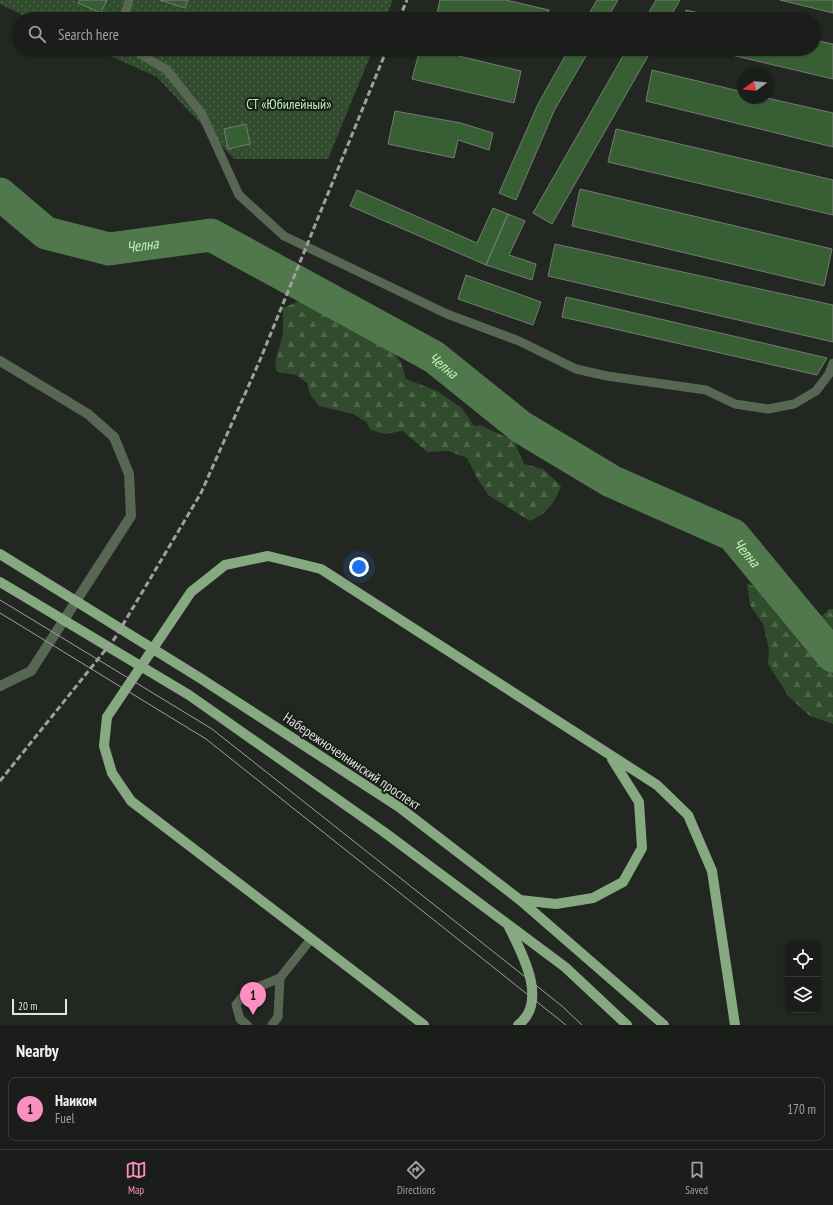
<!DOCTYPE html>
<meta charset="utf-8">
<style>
:root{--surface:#1a1d19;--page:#272a26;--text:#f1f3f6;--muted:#9fa2a2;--line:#383b38;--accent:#fc8fc1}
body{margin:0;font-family:"PT Sans Narrow",sans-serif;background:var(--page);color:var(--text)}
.controls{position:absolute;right:12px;bottom:12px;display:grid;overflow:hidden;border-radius:8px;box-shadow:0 1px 3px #0004}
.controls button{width:36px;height:36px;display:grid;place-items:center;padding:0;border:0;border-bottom:1px solid var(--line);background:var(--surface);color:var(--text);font:20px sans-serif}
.compass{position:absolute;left:737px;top:68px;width:36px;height:36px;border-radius:50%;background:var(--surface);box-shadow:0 1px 3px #0004;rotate:254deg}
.scale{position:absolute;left:12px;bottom:10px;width:55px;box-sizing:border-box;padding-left:4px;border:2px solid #e1e4e0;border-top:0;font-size:11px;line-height:14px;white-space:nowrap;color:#e1e4e0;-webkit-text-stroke:3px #191e18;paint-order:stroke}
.you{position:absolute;left:359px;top:567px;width:14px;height:14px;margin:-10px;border:3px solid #fff;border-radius:50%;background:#1a73e8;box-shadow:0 0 0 6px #1a73e833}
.badge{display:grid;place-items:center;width:26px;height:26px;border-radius:50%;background:var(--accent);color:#111;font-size:13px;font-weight:700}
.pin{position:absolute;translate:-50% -33px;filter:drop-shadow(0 1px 2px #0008)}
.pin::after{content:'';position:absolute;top:21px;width:14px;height:12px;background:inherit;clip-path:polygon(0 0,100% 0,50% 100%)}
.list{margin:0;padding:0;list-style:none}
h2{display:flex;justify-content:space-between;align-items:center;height:52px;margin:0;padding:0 16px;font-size:17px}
h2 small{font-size:13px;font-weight:400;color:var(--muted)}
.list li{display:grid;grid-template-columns:26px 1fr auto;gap:12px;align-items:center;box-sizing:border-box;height:64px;margin:0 8px 8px;padding:0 8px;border:1px solid var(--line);border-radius:8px}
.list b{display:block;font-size:15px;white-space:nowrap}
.list p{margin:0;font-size:13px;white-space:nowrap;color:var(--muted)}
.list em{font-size:13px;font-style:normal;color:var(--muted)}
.icon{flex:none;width:22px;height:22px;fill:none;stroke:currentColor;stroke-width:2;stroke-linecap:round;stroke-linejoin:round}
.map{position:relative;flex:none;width:833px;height:1025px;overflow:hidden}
.search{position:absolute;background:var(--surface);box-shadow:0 1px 3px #0004;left:12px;right:12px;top:12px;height:44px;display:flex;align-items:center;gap:10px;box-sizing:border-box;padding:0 14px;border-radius:22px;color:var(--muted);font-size:15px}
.sheet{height:124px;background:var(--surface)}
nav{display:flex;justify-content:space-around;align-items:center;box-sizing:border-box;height:56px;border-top:1px solid var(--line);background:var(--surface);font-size:11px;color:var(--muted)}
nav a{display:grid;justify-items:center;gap:2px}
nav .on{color:var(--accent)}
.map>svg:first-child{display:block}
.forest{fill:url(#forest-firs)}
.garden{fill:url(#garden-dots)}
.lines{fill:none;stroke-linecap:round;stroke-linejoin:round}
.river{stroke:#51784c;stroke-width:33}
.building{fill:#385e34;stroke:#757b74}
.service{stroke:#576754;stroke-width:9}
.tertiary{stroke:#576754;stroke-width:10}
.primary{stroke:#87a982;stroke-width:10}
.tram{stroke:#9da09c;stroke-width:1}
.rail{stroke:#9da09c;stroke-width:3;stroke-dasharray:6 3;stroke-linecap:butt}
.labels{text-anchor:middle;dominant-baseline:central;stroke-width:4;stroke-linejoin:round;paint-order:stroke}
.park-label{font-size:14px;fill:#b8f5b0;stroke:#191e18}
.street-label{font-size:14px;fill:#e1e4e0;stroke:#191e18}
.water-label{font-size:15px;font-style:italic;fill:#bbf8b3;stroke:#191e18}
</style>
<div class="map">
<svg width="833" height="1025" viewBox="0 0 833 1025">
<defs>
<pattern id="forest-firs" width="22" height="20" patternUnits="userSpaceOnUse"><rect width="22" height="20" fill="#314c2d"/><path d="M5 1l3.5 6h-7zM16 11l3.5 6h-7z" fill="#4f664b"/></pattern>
<pattern id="garden-dots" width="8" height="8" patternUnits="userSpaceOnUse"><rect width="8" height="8" fill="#314c2d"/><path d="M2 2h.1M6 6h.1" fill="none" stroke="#4f664b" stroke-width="1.8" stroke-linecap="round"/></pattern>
</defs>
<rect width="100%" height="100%" fill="#222721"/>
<path class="forest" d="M302,300l62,37 28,13 9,13 5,16 31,12 25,17 12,18 6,-1 34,16 10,23 19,5 18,17c-8,19 -12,26 -31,35l-42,-26 -12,-19 -9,-18 -19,-7 -21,1 -24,-21 -18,3 -14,-4 -5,-8 -13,-8 -34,-8 -9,-12 -3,-11 -11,-8 -19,-3 -2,-9 8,-29v-26z
M747,583l23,11 40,58 13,7 10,9v56l-23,-8 -21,-19 -21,-33 1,-15 -6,-25 -13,-19z
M829,609h4v28l-12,-20z"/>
<path class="garden" d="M0,0h393l-8,19h-354l-31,-15z
M95,49h278l-45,110h-94l-77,-82z"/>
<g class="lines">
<path class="river" id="s1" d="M0,194l46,39 63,16 102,-14 223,122 87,70 90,54 122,54 100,121"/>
</g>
<path class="building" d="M80,0h27l-6,13 -23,-10z
M160,0h28l-3,8z
M440,0h66l43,10 -2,9h-106l-5,-1z
M597,0h21l-11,19h-21z
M656,0h24l-11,19h-24z
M780,0h53v13z
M686,10l40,9h-42z
M110,12l5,3 -1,4h-7z
M814,40l19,4v35l-127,-30h108z
M420,49h10l91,22 -7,32 -102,-24z
M569,49h21l-36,62 -38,89 -17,-7 39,-89z
M627,49h25l-100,175 -19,-11z
M652,70l91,22v6h24l66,15v34l-187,-46z
M395,111l66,12 32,10 -4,17 -31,-10 -4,18 -66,-14z
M246,124l4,20 -22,5 -4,-20z
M616,129l217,51v35l-225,-53z
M580,189l252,60 -8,37 -252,-60z
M357,190l120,53 16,-35 15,6 -22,51 -136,-59z
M508,214l17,7 -16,34 27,9 -4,16 -46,-15z
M555,244l278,61v37l-285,-66z
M466,275l75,27 -8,23 -75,-26z
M566,297l261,61 -10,17 -255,-58z"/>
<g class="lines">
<path class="service" d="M124,19l5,-19
M132,49l35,21 35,44 37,81 45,41 163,78 72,27 57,28 31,7 99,14 29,14 33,5 26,-5 22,-13 13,-17 4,-11
M247,1025l-7,-6 -4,-14 10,-13 34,-14 31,-39
M272,1025l6,-8 2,-39"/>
<path class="tertiary" d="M0,361l88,53 26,23 15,37 2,42 -100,155 -31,15"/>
<path class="primary" d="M0,554l200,124 199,129 121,93 144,125
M0,582l189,113 195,137 181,135 62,58
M520,900l36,4 37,-6 30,-16 19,-34 -3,-46 -27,-43
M509,927c13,26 40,75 9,98
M424,1025l-293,-224 -19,-28 -8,-27 3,-29 84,-125 34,-27 43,-9 53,13 336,216 31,30 24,56 23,154"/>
<path class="tram" d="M0,600l212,129 350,277 20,19
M0,613l206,126 360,286"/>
<path class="rail" d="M399,19l8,-19
M0,781l115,-143 86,-145 59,-133 127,-311"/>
</g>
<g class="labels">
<g class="park-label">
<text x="289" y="104">СТ «Юбилейный»</text>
</g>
<g class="street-label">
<text transform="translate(352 761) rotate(34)">Набережночелнинский проспект</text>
</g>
<g class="water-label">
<text stroke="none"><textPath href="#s1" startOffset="159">Челна</textPath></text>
<text stroke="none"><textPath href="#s1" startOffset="495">Челна</textPath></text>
<text stroke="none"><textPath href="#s1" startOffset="855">Челна</textPath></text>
</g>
</g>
</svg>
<div class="controls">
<button><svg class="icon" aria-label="locate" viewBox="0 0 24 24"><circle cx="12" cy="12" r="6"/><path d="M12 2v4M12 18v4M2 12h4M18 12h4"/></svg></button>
<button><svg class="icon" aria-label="layers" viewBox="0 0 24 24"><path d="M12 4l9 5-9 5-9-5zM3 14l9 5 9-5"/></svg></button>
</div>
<svg class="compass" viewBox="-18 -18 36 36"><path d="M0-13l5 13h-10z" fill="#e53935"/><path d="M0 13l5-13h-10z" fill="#9fa2a2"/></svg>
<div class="scale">20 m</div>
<div class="you"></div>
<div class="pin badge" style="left:253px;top:1015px">1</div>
<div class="search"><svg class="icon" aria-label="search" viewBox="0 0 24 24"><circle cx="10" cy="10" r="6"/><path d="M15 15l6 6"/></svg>Search here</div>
</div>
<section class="sheet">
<h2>Nearby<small></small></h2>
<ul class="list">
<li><span class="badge">1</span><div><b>Наиком</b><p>Fuel</p></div><em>170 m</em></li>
</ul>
</section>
<nav>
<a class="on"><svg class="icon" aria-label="map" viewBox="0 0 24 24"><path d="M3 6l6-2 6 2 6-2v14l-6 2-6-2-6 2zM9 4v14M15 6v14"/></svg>Map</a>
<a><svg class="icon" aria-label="directions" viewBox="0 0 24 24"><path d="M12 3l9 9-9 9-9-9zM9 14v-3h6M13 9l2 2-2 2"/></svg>Directions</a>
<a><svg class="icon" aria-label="saved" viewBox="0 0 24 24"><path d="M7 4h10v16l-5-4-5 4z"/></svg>Saved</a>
</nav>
